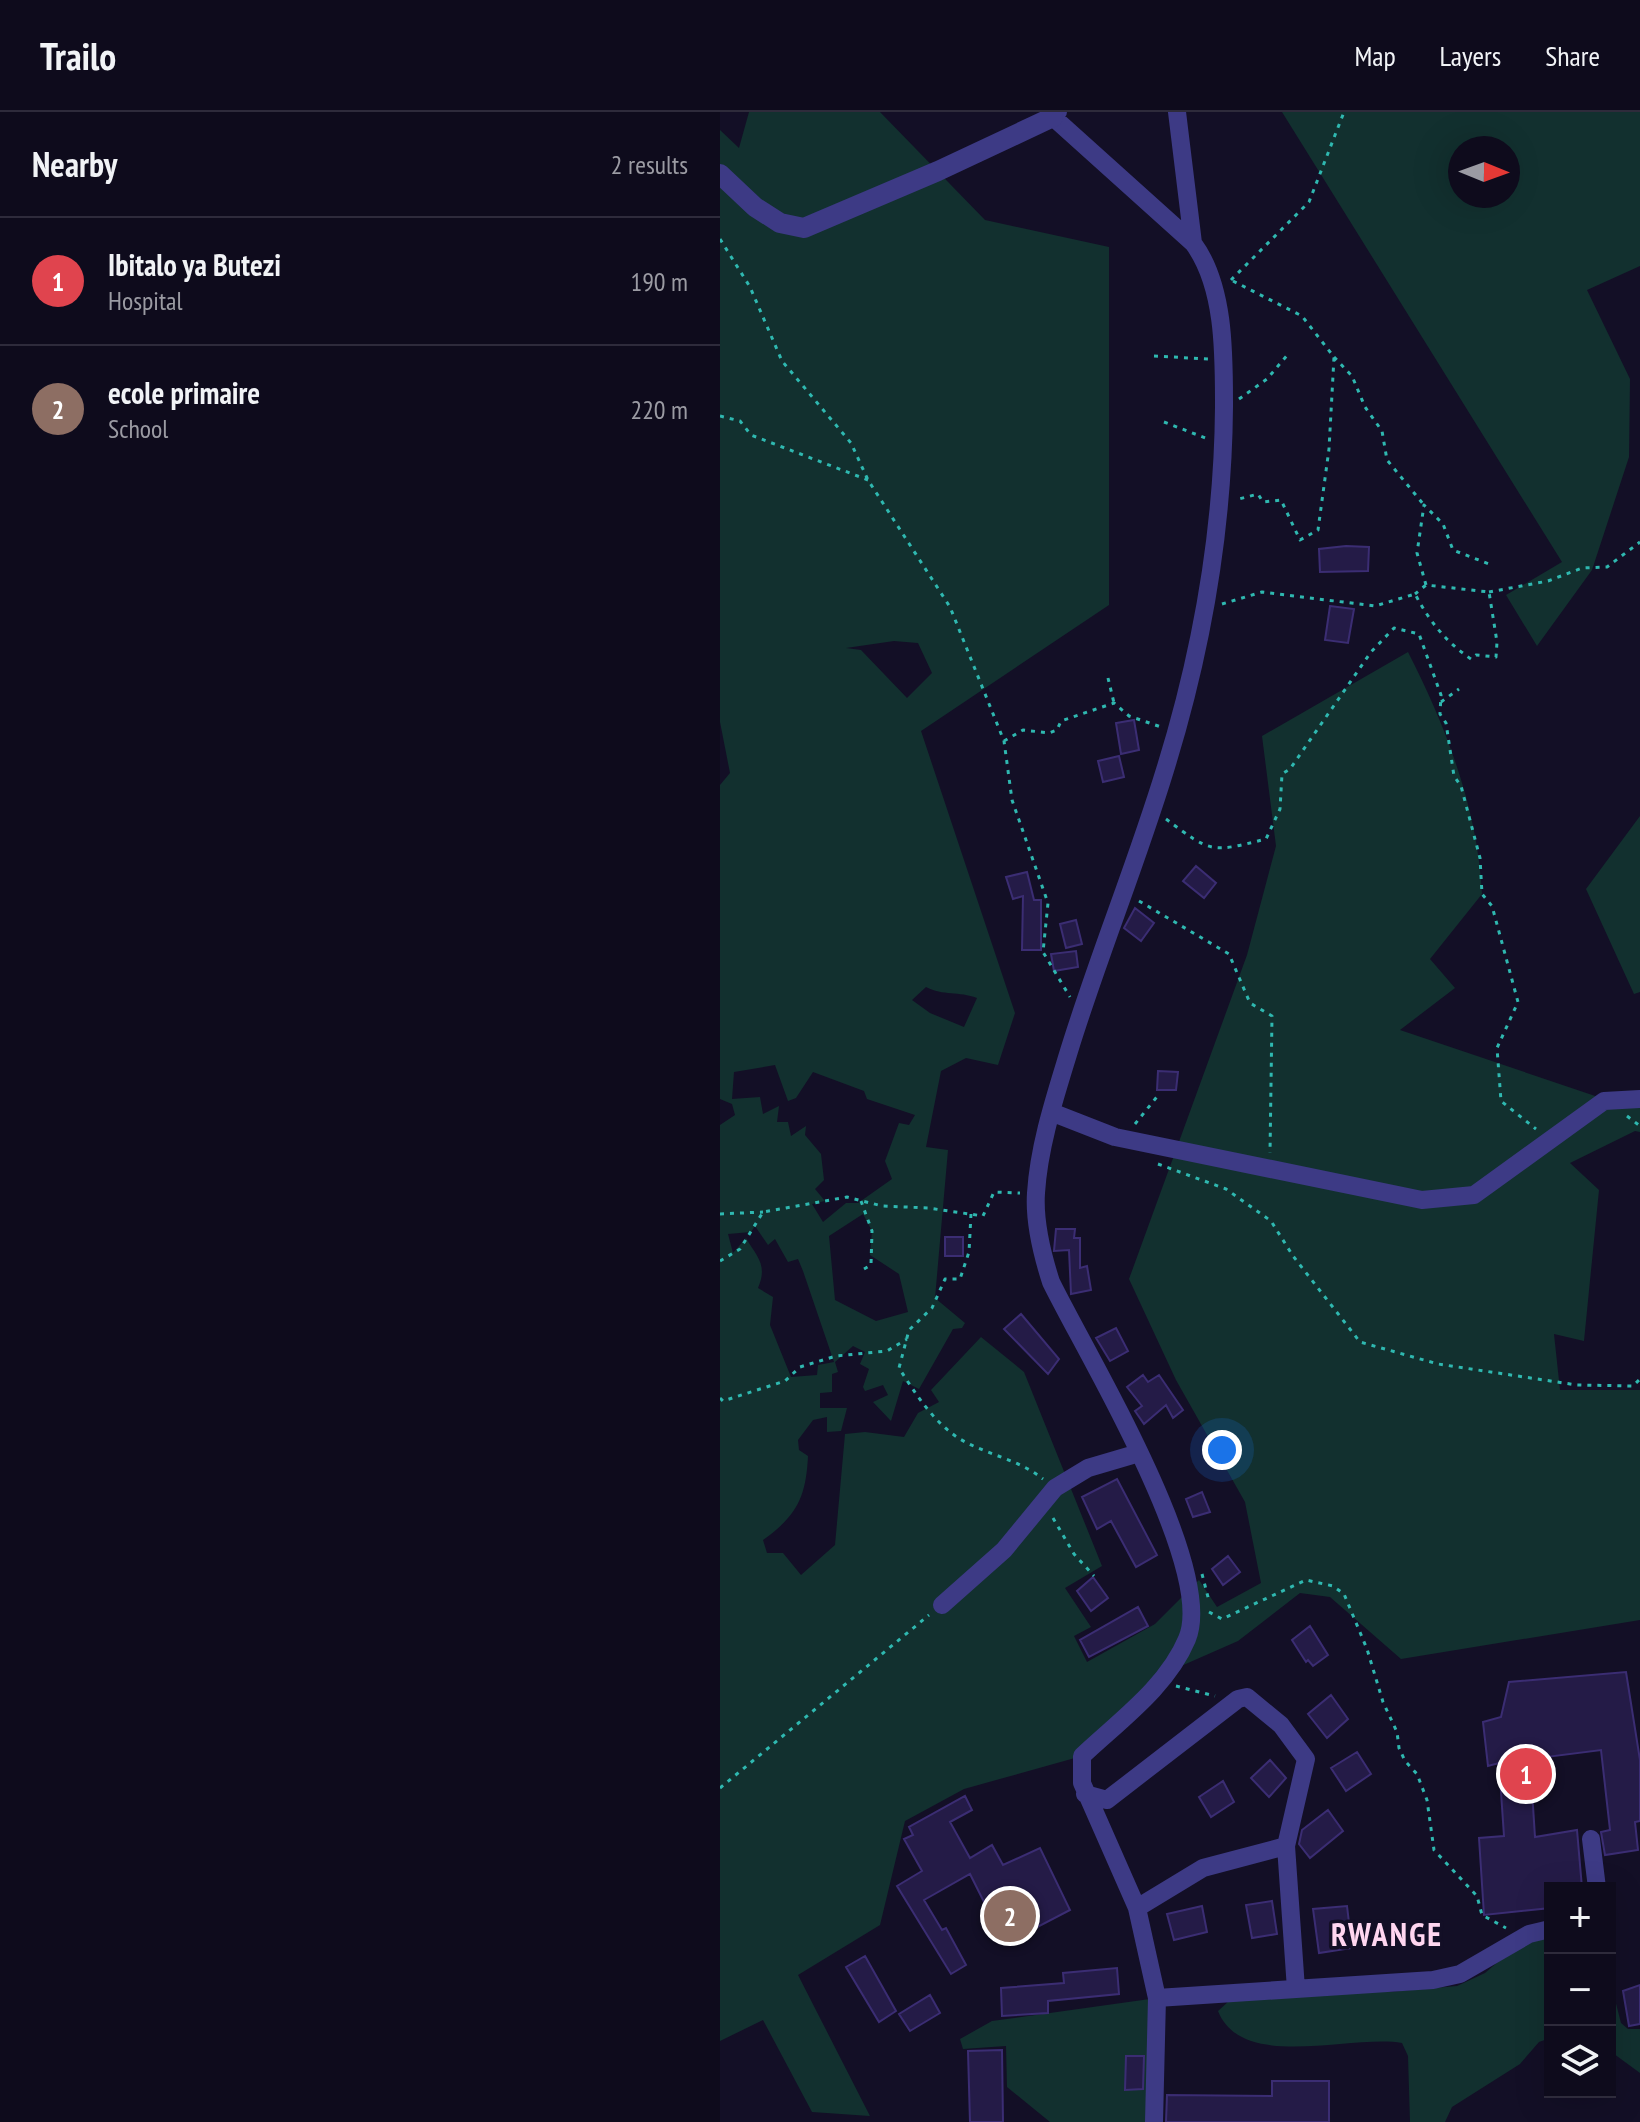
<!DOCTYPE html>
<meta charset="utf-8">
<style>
:root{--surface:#0e0b1c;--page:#171425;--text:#f1f3f6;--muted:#9b9ba3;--line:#2e2b3b;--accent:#1a73e8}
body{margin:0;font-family:"PT Sans Narrow",sans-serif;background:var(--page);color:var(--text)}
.controls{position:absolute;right:24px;bottom:24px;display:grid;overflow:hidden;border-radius:0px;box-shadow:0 8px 32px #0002}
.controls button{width:72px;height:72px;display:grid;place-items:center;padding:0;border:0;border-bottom:2px solid var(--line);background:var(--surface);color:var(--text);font:40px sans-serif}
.compass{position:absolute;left:728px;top:24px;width:72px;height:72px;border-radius:50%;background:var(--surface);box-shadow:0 8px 32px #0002;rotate:91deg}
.you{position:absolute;left:502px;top:1338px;width:28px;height:28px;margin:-20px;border:6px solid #fff;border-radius:50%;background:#1a73e8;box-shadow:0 0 0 12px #1a73e833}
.badge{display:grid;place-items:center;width:52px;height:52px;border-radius:50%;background:var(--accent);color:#fff;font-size:26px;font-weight:700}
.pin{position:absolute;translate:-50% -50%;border:4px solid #fff;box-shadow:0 2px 8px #0006}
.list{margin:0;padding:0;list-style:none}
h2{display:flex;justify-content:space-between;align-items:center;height:104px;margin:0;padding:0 32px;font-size:34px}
h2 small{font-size:26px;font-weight:400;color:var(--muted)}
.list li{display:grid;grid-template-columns:52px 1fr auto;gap:24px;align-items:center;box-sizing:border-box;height:128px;padding:0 32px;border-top:2px solid var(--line)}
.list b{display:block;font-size:30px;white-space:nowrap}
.list p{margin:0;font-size:26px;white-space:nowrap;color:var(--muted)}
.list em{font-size:26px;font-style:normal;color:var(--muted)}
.icon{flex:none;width:44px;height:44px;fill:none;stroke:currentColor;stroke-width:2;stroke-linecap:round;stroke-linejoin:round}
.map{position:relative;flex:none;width:920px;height:2010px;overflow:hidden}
header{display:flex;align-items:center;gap:48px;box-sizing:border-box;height:112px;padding:0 40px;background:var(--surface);border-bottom:2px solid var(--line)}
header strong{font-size:38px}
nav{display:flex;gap:44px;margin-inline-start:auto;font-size:28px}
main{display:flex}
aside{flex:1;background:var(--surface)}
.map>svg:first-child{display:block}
.green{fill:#12302f;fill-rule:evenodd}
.building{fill:#241b47;stroke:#3b2d73;stroke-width:2}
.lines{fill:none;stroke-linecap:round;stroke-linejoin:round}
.path{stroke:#2fb8b0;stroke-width:3;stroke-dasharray:4 6;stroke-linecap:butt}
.minor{stroke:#3d3a85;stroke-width:18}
.tertiary{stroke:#3d3a85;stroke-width:20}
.labels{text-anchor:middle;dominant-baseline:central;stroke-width:7;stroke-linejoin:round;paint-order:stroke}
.district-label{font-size:32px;font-weight:bold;letter-spacing:2px;fill:#ffd6f0;stroke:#130f26}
</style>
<header>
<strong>Trailo</strong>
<nav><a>Map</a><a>Layers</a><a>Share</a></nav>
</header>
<main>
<aside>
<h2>Nearby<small>2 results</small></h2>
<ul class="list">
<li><span class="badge" style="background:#e0444e">1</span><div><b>Ibitalo ya Butezi</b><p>Hospital</p></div><em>190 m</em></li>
<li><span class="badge" style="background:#8d6e63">2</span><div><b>ecole primaire</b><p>School</p></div><em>220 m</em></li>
</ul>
</aside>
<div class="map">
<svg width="920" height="2010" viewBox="0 0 920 2010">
<rect width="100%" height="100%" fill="#130f26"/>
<path class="green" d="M29,0h131l105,108 124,27v358l-188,126 94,282 -17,52 -32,-7 -25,13 -15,76 22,3 -13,148 30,25 -3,5 -9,1 -34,60 -16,-8 -12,40 -18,-19 15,-7 -5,-10 -18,6 -2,-4 6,-18 -9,-5 5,-12 -12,-6 -18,16 3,10 -6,2v18l-12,1v15h27l-6,23 -14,1v-15l-14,3 -15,20 1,10 9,6c-2,40 -10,59 -45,84l4,13h16l18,22 34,-30 10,-111 20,-2 39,5 14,-24 21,-11 -8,-12 50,-53 43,35 78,194 -37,22 26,39 -17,9 13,26 68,-38 44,-44 18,27 44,-24 -16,-81 -69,-122 -47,-101 118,-324 29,-109 -14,-110 146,-84c38,74 70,158 74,242l-52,65 25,29 -55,42 207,70 33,-1v33l-5,-1 -65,32 29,27 -15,151 -30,-7 6,56h80v230l-239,39 -71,-62 -30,-4 -62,48 -66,29 -90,86 -118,33 -59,32 -25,104 -82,50 72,141 -58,-4 -49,-92 -43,21v-916l15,-10 -3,-11 -12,-5v-314l10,-12 -10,-51v-592l19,18zM174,529l24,2 14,30 -25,25 -46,-48 -15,-2zM206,875c17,9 33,4 51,11l-13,29 -34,-14 -18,-13zM55,953l13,36 8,-3 17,-26 51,19 3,8 48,16 -6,10 -10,-2 -14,38 7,18 -34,24h-12l-23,19 -11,-18 13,-3 -10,-12 9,-9 -3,-26 -16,-19 1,-9 -15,10 -3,-14h-11l2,-16 -16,8 -3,-17 -28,2 2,-27zM143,1102l9,17 -2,24 29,19 9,38 -32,9 -41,-21 -6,-64zM35,1114l13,19 7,-6 13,23 10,-3 5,12 31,91 -16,3 -1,10 -26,2 -21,-52 3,-28 -15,-9c10,-23 -1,-31 -12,-50l-13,15 -5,-19 23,-2z
M562,0h358v154l-53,24 43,89 -1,78 -37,113 -55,76 -31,-51 56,-33zM740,36h48v48h-48z
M920,704v176l-6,2 -48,-105z
M830,1824v102l-11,4 -19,22 -68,43 -7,15h-35l-2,-66 -6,-13c-50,-9 -160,29 -184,-32l11,-10 131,-12 30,3 67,-6 28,-13 29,-25z
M890,1868l11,43 7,6h12v44l-30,-22z
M437,1886l-3,124h-104l-43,-35 -1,-41 -43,3 -3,-10 32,-18z"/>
<path class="building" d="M626,434l23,1 -1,24 -48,1 -1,-23z
M610,494l24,3 -6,34 -23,-3z
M414,608l5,30 -18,4 -5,-31z
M399,644l5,21 -21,5 -5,-21z
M476,754l20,17 -12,15 -21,-17z
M307,760l7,28h7v50h-19l1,-54 -10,3 -7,-22z
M415,796l19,15 -13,18 -17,-13z
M356,808l6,24 -16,4 -6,-24z
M356,839l2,16 -24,4 -3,-17z
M438,959l20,1 -2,18h-19z
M336,1117h19l-1,9h6v30l7,-2 4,24 -20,4 -2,-44 -15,1z
M225,1125h18v19h-18z
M301,1202l38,45 -11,15 -44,-45z
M396,1216l12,23 -18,10 -14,-23z
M423,1263l5,7 11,-7 24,35 -10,8 -7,-13 -22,19 -9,-13 7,-5 -15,-19z
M397,1367l40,76 -21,12 -25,-46 -14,8 -15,-32z
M482,1380l8,20 -17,5 -7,-18z
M508,1444l12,16 -17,13 -11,-16z
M373,1465l15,21 -17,13 -14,-20z
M418,1495l10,19 -59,31 -9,-17z
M590,1514l18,29 -15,11 -5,-6 -2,2 -14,-22z
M906,1560l14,88v61l-5,1 3,28 -33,5 -4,-23 9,-2 -9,-80 -71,9 5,78 42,-7 5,58h-32v20l-66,7 -5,-77 25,-2 -5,-73 -11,3 -5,-44 18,-5 8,-35z
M611,1583l17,24 -21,19 -19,-24z
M637,1640l14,22 -25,17 -15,-23z
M550,1648l16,18 -17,19 -18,-19z
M503,1669l11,21 -23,15 -12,-20z
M245,1684l7,14 -22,12 20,36 22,-13 11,20 37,-17 30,62 -65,34 -35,-70 -46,26 18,30 4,-2 20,37 -15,9 -54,-88 25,-15 -18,-32 9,-4 -4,-8z
M608,1698l15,21 -33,27 -11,-14 3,-14z
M552,1789l5,33 -25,4 -6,-33z
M482,1794l5,26 -33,8 -7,-26z
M627,1794l5,42 -33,5 -6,-44z
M145,1844l31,55 -17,11 -33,-55z
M397,1856l2,26 -71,7v12l-46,3 -1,-28 63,-5 -1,-10z
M920,1873v39l-11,2 -6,-35z
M210,1883l10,18 -30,18 -11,-17z
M282,1938l1,72h-33l-2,-71z
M406,1944h18l-1,33 -18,1z
M552,1969h57v41h-163l1,-27 105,1z"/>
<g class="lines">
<path class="path" d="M0,127l30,48 32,74 69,82 17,37 82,127 54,134 8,59 36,103 -5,49 27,45
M511,168l78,-78 35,-90
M513,169l69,35 32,41 -5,92 -11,81 -18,10 -19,-40 -18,2 -5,-8 -23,6
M434,244l54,3
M614,245l18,19 13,31 17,24 5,29 37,45
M519,287l28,-20 22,-26
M0,304l20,5 11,14 117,45
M444,310l44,17
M706,473l-9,-32 7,-48 19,19 10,26 36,14
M769,480l59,-11 34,-13 25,-1 33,-25
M502,492l40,-12 113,14 40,-12c15,28 30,47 56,65l5,-4 20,2 1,-15 -8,-50 -63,-7 -11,9
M388,566l6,25
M721,590l18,-13
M284,629l19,-11 26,3 8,-3 4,-9 53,-18 15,13 32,11
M446,707c45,34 45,34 100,20l14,-30 2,-35 8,-5 81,-117 23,-24 25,6 22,61 -1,19 6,9 8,53 7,10 19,72 2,36 10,12 26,96 -21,46 4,53 35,28
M419,789l90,53 21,49 22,13 -2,137
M907,1004l13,10
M415,1012l25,-31
M438,1052l68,25 45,32 22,35 67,86 78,22 139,21 56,1 7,-7
M141,1089l11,30 -1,34 -7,4
M0,1102l43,-2
M251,1102l-2,38 -9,27h-15l-13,29 -23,22 -10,38c16,25 35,55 61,71 27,16 58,20 83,40
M0,1149l20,-12 23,-37 84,-15 35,9 46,2 55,8 11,-24 26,1
M0,1286l3,3 62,-20 15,-14 36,-11 51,-5 20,-12
M333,1406l21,36 20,22
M482,1462l7,27
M489,1500l13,7 84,-39 27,6 11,8 23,55 16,53 14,30 2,16 6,13 12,13 10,26 7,50 43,46 5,19 24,13
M456,1574l39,10
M0,1676l209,-173"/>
<path class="minor" d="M338,0l-5,5 140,126c32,43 31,112 31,164 -1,125 -22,244 -59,363 -29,95 -67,187 -96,281 -14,46 -30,94 -33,142 -2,29 6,61 15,89 34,70 166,286 136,357 -20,48 -68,82 -105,117v27l55,125 20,90 276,-18 27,-6 69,-40 21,-5
M457,0l16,131
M331,1000l64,25 307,63 52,-5 130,-94 36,-2
M222,1493l62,-55 51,-62 33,-20 51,-15
M365,1682l22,6 131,-101 9,-2 34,28 25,34 -20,87 -83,22 -66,40
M871,1727l6,49
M566,1734l10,143
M434,2010l3,-124"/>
<path class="tertiary" d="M0,62l35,33 25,16 24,5 134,-57 115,-54"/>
</g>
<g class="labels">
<g class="district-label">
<text x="667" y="1822">RWANGE</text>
</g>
</g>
</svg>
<div class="controls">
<button>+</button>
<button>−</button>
<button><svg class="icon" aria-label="layers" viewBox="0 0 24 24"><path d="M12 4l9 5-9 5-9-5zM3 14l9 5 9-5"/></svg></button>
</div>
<svg class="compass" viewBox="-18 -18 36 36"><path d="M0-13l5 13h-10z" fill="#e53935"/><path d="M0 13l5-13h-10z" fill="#9b9ba3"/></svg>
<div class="you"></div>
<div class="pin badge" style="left:806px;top:1662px;background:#e0444e">1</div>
<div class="pin badge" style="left:290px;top:1804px;background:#8d6e63">2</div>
</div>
</main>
